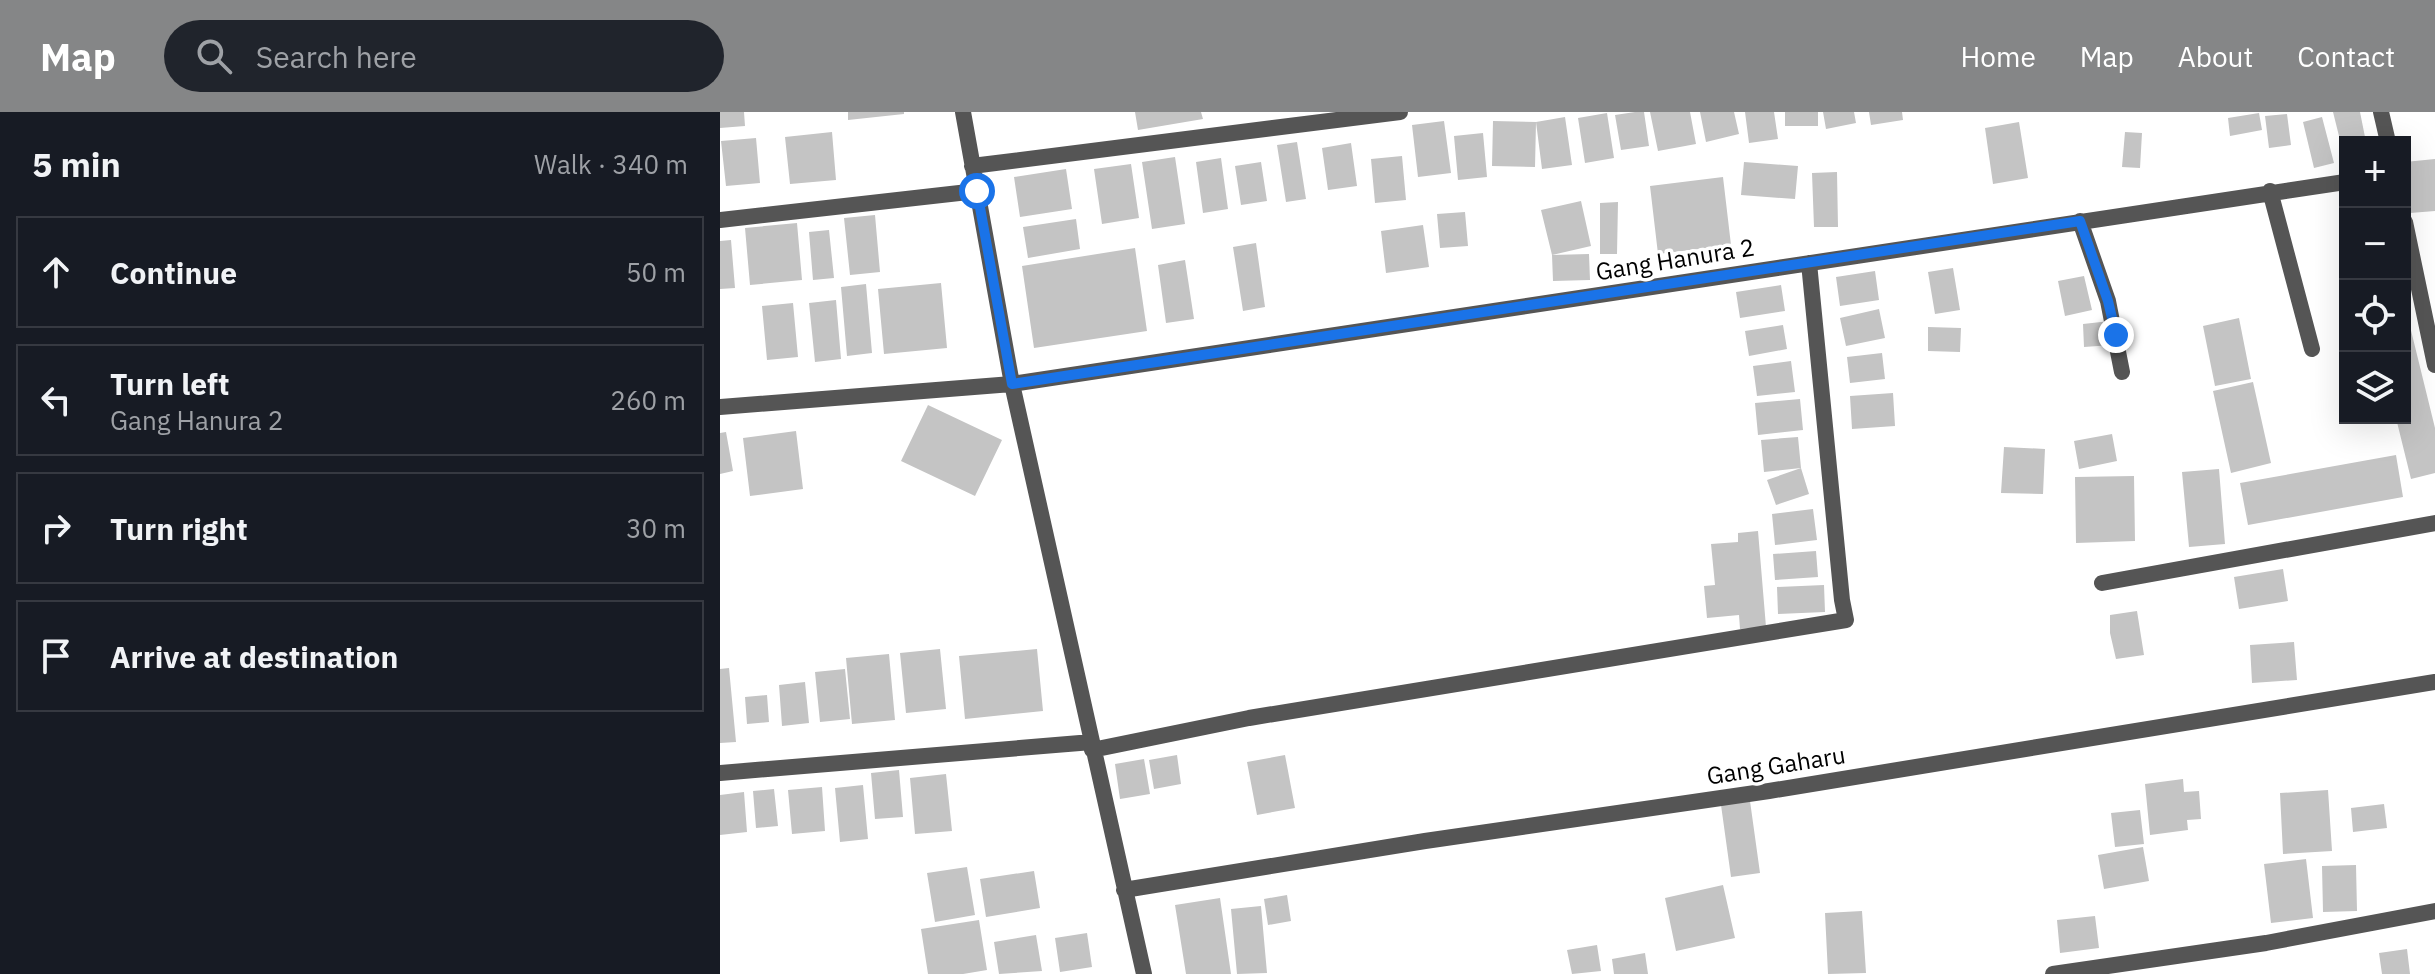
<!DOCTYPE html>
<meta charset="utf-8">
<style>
:root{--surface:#171b24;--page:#20242c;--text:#f1f3f6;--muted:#9ea1a6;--line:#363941;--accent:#858687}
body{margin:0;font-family:"IBM Plex Sans",sans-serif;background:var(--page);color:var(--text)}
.controls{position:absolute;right:24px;top:24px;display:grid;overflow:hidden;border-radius:0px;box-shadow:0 8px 32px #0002}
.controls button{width:72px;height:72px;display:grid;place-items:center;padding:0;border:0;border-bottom:2px solid var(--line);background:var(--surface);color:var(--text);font:40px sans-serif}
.stop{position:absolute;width:24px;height:24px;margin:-18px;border:6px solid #1a73e8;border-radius:50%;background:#fff}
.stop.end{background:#1a73e8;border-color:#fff;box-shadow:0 2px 8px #0008}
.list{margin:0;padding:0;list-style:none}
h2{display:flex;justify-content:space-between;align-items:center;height:104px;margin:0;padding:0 32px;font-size:34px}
h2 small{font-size:26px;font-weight:400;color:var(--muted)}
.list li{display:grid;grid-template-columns:52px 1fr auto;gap:24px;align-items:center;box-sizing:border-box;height:112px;margin:0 16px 16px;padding:0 16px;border:2px solid var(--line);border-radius:0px}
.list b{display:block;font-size:30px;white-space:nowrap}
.list p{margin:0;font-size:26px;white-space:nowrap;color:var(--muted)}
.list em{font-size:26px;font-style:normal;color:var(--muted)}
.icon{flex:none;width:44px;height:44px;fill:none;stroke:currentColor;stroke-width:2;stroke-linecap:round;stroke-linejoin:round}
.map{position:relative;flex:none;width:1715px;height:862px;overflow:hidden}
header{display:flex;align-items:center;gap:48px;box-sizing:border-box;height:112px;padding:0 40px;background:var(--accent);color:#fff}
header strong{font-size:38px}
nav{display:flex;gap:44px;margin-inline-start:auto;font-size:28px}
.search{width:560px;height:72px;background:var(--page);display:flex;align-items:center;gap:20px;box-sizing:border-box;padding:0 28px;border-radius:44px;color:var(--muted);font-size:30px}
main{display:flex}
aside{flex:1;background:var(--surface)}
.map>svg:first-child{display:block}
.building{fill:#c4c4c4}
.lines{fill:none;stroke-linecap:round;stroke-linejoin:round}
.street{stroke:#555;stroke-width:16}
.route{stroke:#1a73e8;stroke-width:10}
.labels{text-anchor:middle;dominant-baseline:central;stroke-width:7;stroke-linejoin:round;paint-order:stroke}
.street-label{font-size:24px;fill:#000;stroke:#fff}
</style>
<header>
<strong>Map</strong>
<div class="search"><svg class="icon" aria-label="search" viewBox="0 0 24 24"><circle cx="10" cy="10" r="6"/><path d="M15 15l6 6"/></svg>Search here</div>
<nav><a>Home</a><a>Map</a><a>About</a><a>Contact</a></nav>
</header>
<main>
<aside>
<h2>5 min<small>Walk · 340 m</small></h2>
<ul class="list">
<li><svg class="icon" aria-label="ahead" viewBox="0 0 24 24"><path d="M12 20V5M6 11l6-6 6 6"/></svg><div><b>Continue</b></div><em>50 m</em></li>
<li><svg class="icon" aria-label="left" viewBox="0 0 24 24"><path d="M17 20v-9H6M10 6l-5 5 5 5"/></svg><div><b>Turn left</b><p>Gang Hanura 2</p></div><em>260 m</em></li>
<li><svg class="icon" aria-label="right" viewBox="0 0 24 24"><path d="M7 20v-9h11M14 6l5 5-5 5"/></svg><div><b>Turn right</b></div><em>30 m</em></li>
<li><svg class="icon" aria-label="arrive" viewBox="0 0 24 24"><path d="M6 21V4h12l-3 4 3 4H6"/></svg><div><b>Arrive at destination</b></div></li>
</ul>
</aside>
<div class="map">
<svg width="1715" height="862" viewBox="0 0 1715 862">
<rect width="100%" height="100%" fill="#fff"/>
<path class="building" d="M0,0h24l1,14 -25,2z
M128,0h56v2l-56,6z
M415,0h66l2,7 -65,11z
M915,0h9l5,34 -28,4 -6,-35z
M930,0h40l6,32 -38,7z
M980,0h34l5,22 -33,8z
M1025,0h29l4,27 -29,4z
M1065,0h33v14h-33z
M1103,0h31l2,11 -30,6z
M1149,0h33l1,8 -32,5z
M1613,0h27l6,30h-21v18z
M887,1l7,45 -29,5 -7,-45z
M1539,1l3,17 -32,6 -2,-18z
M1567,2l4,31 -22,3 -4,-32z
M845,5l7,48 -30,4 -6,-47 -1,45 -43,-1 1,-45 43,1z
M1602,5l12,46 -20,5 -11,-46z
M724,9l7,52 -33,4 -6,-52z
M1299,10l9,56 -35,6 -8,-56z
M112,20l4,48 -46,4 -5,-47z
M1405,20l17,1 -2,35 -18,-1z
M763,21l4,44 -29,3 -4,-44z
M36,26l4,45 -34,3 -5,-45z
M577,30l9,57 -20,3 -9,-57z
M631,31l6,43 -29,4 -6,-42z
M682,44l4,44 -31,3 -4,-44z
M455,45l10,67 -33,5 -10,-67z
M501,46l7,51 -25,4 -7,-51z
M1715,47v52l-25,2 -5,-51z
M541,50l6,39 -26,4 -6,-39z
M1024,50l54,4 -3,33 -54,-4z
M411,52l8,54 -37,6 -8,-55z
M346,57l6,40 -52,8 -6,-40z
M1117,60l1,55h-24l-2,-54z
M1003,65l8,68 -73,9 -8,-68z
M861,89l10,45 -39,9 -11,-45z
M898,90l-1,52h-17v-51z
M745,100l3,34 -28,2 -3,-34z
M155,103l5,57 -30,3 -6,-57z
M356,107l4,30 -52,9 -5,-31z
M77,111l5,57 -52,5 -5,-57z
M703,113l6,42 -43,6 -5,-42z
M109,118l5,48 -21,2 -4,-48z
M11,128l4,48 -15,1v-48z
M536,131l9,64 -22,4 -10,-64z
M415,136l12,83 -113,17 -12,-82z
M869,142l1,26 -37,1 -1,-26z
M465,148l9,59 -28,4 -8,-58z
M1233,156l7,42 -25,4 -7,-42z
M1155,159l4,29 -39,6 -4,-29z
M1364,164l8,34 -27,6 -7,-35z
M221,171l6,65 -63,6 -6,-65z
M146,172l6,69 -25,3 -6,-69z
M1061,173l4,26 -45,7 -4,-26z
M116,188l5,59 -26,3 -6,-59z
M73,191l5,54 -31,3 -5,-54z
M1685,194l30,122v45l-24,6 -15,-61h9z
M1159,197l6,29 -39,8 -6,-28z
M1519,206l12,61 -36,7 -12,-60z
M1390,209l2,24 -28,2 -1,-23z
M1063,213l4,24 -38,7 -4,-25z
M1208,215l33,1 -1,24 -32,-1z
M1162,241l3,26 -35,4 -3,-26z
M1071,249l4,31 -38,4 -4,-30z
M1533,270l18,81 -40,10 -18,-82z
M1173,281l2,33 -43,3 -2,-33z
M1080,287l3,31 -45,5 -3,-32z
M208,293l74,35 -27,56 -74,-35z
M76,319l7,58 -53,7 -7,-58z
M6,320l7,39 -13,3v-41z
M1392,322l5,27 -38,8 -5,-28z
M1078,325l3,31 -37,4 -3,-32z
M1284,335l41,2 -2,45 -42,-1z
M1676,343l7,42 -155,28 -8,-42z
M1081,356l8,26 -33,11 -9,-25z
M1499,357l6,75 -36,3 -7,-75z
M1414,364l1,65 -59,2 -1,-66z
M1093,397l4,31 -42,5 -3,-31z
M1038,419l8,96 -26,2 -1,-14 -32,3 -3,-32 11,-1 -4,-41 27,-2v-9z
M1096,439l2,26 -43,3 -2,-26z
M1563,457l5,32 -49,8 -5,-32z
M1104,473l1,27 -47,2 -1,-27z
M1417,499l7,44 -28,4 -6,-26v-18z
M1574,530l3,38 -45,3 -2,-38z
M220,537l6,60 -40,4 -6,-60z
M317,537l6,62 -78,8 -6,-63z
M169,542l6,66 -43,4 -6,-66z
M9,556l7,74 -16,1v-74z
M125,557l5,50 -30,3 -5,-50z
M85,570l4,41 -27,3 -3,-41z
M47,583l2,27 -22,2 -2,-27z
M457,643l4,29 -27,5 -5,-29z
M565,643l10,53 -38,7 -10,-53z
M424,647l6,35 -30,5 -5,-35z
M179,658l4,47 -28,2 -4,-46z
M226,662l6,57 -37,3 -5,-56z
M1463,667l1,13 15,-1 2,28 -14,1 1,10 -38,5 -5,-51z
M143,673l5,54 -28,3 -5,-54z
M102,675l3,44 -33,3 -4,-44z
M54,677l4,37 -22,2 -3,-37z
M1608,678l4,61 -49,3 -3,-61z
M24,680l3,40 -27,3v-40z
M1030,689l10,72 -29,4 -10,-72z
M1664,692l3,24 -34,4 -2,-24z
M1420,698l4,34 -29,3 -4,-34z
M1423,735l6,34 -45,8 -6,-34z
M1586,747l7,59 -42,5 -7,-59z
M1636,753l1,46 -34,1 -1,-46z
M247,755l8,48 -40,7 -8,-49z
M314,759l6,37 -54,9 -6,-38z
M1003,773l12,53 -59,13 -11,-53z
M567,783l4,26 -23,4 -4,-26z
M500,786l11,76h-45l-11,-69z
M541,794l6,67 -30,1 -6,-65z
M1142,799l4,62 -38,1 -3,-61z
M1375,804l4,32 -39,5 -3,-33z
M259,808l8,50 -24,4h-35l-7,-45z
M367,821l5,34 -32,5 -5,-34z
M316,823l6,36 -43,3 -5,-32z
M877,833l4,26 -29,3 -5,-24z
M1687,837l3,25h-28l-3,-21z
M925,841l3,21h-34l-2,-15z"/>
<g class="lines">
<path class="street" d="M243,0l49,272 132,590
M1661,0l7,30
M252,54l428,-54
M1550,79l42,158
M0,108l257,-29
M1360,109l28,80 14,71
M1685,110l30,143
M0,295l292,-23 1333,-202
M1382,471l333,-60
M372,638l157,-32 597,-98 -4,-20 -33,-337
M0,661l372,-31
M404,778l301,-49 344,-50 666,-109
M1333,862l213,-31 169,-32"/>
</g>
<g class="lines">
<path class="route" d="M257,79l35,193 1068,-163 28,80 8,34"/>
</g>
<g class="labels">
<g class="street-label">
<text transform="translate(955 147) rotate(-9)">Gang Hanura 2</text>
<text transform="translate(1056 653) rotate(-9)">Gang Gaharu</text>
</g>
</g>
</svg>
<div class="controls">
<button>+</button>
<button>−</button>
<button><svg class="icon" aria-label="locate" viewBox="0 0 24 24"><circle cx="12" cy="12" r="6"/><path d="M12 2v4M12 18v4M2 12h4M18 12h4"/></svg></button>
<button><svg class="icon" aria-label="layers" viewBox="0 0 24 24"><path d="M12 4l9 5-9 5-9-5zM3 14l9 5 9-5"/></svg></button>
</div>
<div class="stop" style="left:257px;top:79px"></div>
<div class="stop end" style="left:1396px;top:223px"></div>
</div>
</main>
